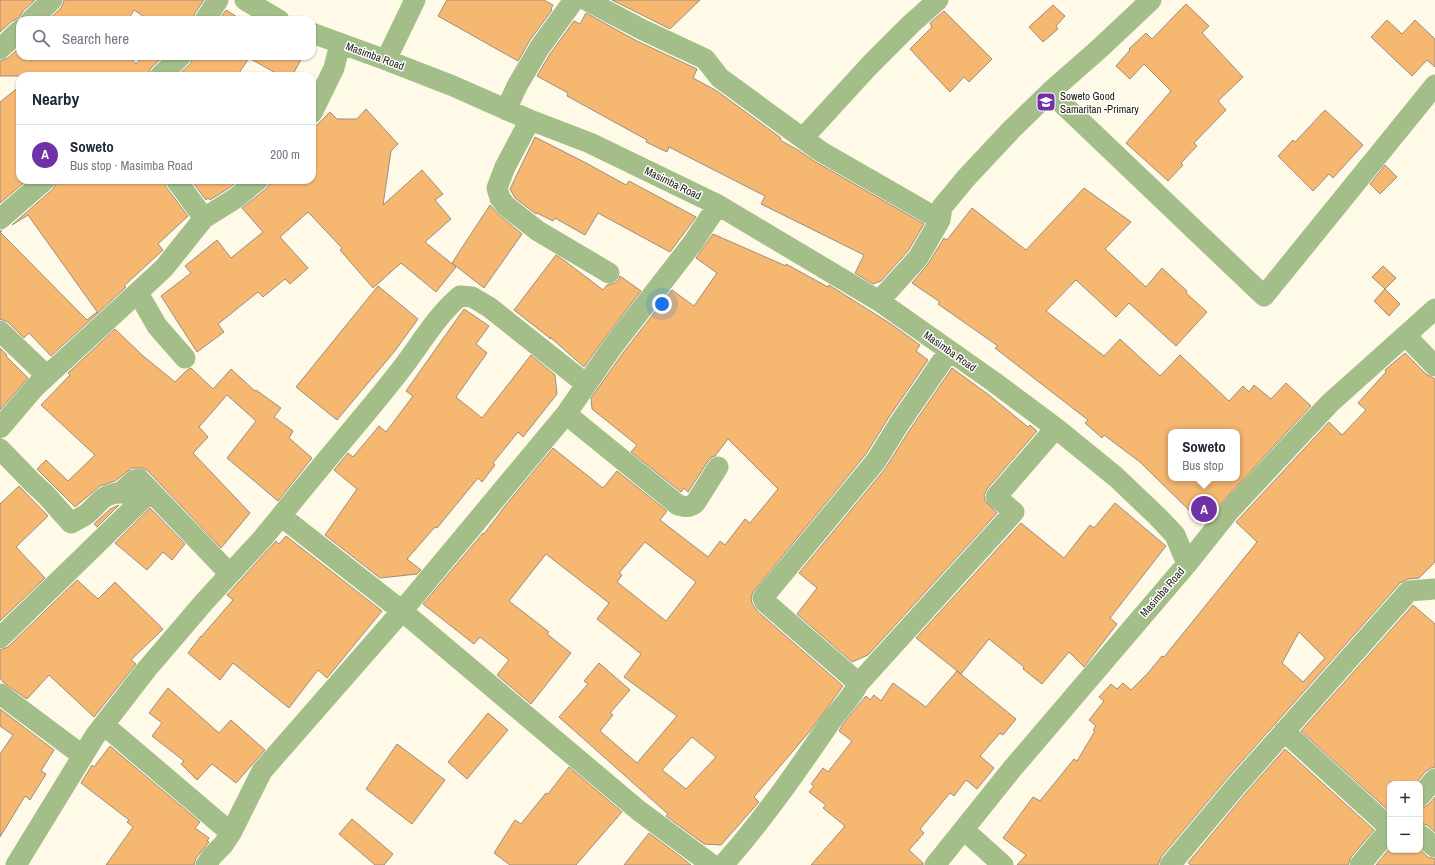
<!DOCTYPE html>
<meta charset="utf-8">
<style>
:root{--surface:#fff;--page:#f2f2f3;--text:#1f2937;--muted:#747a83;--line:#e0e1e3;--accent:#7131a6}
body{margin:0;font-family:"Archivo Narrow",sans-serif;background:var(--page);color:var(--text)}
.controls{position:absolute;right:12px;bottom:12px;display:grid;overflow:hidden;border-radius:8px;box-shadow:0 1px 3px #0004}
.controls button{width:36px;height:36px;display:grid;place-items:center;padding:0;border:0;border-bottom:1px solid var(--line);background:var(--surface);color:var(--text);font:20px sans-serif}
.you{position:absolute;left:662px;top:304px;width:14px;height:14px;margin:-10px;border:3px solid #fff;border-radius:50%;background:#1a73e8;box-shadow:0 0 0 6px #1a73e833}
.badge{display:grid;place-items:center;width:26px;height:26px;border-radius:50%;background:var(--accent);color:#fff;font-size:13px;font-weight:700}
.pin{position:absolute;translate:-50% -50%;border:2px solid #fff;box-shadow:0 1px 4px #0006}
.popup{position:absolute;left:1168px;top:429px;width:72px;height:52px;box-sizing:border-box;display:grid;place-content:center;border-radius:8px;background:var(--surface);filter:drop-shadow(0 1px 3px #0005);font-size:13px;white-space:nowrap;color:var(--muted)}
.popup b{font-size:15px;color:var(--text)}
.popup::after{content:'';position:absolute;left:50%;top:100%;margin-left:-8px;border:8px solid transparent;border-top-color:var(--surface)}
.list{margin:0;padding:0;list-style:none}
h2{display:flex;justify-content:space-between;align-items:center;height:52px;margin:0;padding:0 16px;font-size:17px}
h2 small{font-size:13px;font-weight:400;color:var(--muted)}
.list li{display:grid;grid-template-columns:26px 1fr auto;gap:12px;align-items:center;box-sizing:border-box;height:60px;padding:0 16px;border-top:1px solid var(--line)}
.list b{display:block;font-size:15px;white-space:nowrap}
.list p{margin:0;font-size:13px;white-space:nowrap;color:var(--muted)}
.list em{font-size:13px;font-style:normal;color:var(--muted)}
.icon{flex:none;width:22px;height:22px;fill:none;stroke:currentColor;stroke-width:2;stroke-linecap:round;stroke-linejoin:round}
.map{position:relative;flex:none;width:1435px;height:865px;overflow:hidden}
.search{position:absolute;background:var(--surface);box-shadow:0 1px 3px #0004;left:16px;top:16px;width:300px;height:44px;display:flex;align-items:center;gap:10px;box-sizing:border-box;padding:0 14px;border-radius:12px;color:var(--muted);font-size:15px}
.panel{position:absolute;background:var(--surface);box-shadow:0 1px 3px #0004;left:16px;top:72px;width:300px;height:112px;border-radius:12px}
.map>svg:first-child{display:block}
.building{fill:#f6b771;stroke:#9b8e80;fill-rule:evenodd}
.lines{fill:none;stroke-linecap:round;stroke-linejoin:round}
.minor{stroke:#a3be89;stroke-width:21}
.labels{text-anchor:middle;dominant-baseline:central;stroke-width:3;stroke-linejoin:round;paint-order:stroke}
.street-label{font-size:11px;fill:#1b1a13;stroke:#fff}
.poi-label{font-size:11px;fill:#1b1a13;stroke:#fff;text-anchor:start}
</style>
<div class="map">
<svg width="1435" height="865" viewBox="0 0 1435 865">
<rect width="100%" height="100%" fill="#fefae7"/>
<path class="building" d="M0,0h35l-12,11 -4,7 -7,3 -12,11z
M64,0h140l-9,13 -2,7h-44l-15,-10 -6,10h-80l13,-12 2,-4z
M447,0h97l9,5 -2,4 1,1 -22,30 -12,21 -80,-45z
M612,0h88l-30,29z
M1186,4l23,22 -7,7 41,44 -25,24 8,9 -32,33 3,3 -16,17 2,2 -15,16 -42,-38 45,-52 -27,-27 -14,15 -14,-13 14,-16 -1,-1 17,-16 6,6z
M1053,5l12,11 -9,10 2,3 -15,13 -14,-15z
M226,10l16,10h-23z
M944,11l48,48 -23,23 -5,-5 -14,15 -40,-43 22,-22 -2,-4z
M586,13l51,28 60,28 -4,9 24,13 64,47 -1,2 18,10 16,11 110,63 -16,27 -27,30 -8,3 -18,-11 9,-18 -103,-51 4,-8 -96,-49 -2,5 -21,-10 1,-2 -80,-44 1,-3 -31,-17 13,-22 24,-33 6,3z
M1387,20l15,14 13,-14 20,19v28l-8,-7 -15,16 -41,-39z
M20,47v9h109l7,8 7,-8h21l-13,12 -2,4 -1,4h-148v-15l8,-3z
M193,56h110l-11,20h-11l-32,-18 -12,18h-60l13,-12 2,-4z
M20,86v94h7l-27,23v-101z
M366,109l32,35 -7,7 -8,54 39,-35 21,24 -8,6 16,19 -26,23 31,25 -20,25 -35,-29 -28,25 -33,-38 2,-2 -34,-36 -28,25 28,31 -18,16 -5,-5 -22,18 -5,-5 -40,32 6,8 -27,20 -36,-56 30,-23 -6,-7 32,-26 14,18 32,-26 -21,-24 24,-19 3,-4 1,-5h42v-50l18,-18 7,7h20z
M1325,110l38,35 -30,33 -4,-4 -16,17 -35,-35 15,-16 2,2z
M535,137l53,27 38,21 3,-4 67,36 -26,35 -72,-39 -13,22 -30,-17 -2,3 -16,-8 -1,1 -21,-16 -5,-9z
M1385,165l12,12 -17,17 -10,-10z
M57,180h107l2,7 22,29 -30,28 5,6 -39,36 2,1 -28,26 -70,-98 -16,10 41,-36 3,-5z
M191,180h48l-10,8 -19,12 -2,-2 -2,2z
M1084,188l47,34 -26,27 41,38 16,-19 25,23 -1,2 21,19 -31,34 -47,-43 -13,14 -40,-37 -30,31 58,45 16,-17 40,37 20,-21 49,46 14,-15 6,6 5,-7 17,14 15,-16 25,23 -95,103 -7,-6 -12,15 -57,-56 -36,-27 -2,3 -17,-15 3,-3 -93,-72 3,-2 -60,-42 2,-2 -28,-19 16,-19 16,-26 3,2 25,-32 54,42zM1171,432h66v46h-66z
M490,205l9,10 23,19 -38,54 -32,-25z
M0,231h2l-2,1 87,88 10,-8 1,1 -47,43 -22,-23 -5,5 -16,-16 -8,-3z
M713,234l73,32v-2l42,23 1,-2 62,39 29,21 -4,6 12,9 -39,57 -23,37 -113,138 -2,6 1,5 5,8 86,75 -33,45 -56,66 5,5 -38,43 -17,-1 -38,-28 2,-2 -109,-97 29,-33 -4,-3 15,-18 31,27 -20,23 3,2 -13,16 37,32 40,-47 -53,-39 17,-23 -44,-35 12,-16 -63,-49 -37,47 40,31 -2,2 24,19 -40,51 -34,-29 12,-15 -29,-23 -6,7 -51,-40 60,-71 1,1 21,-28 48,-58 50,40 14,-17 50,40 -7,9 48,37 12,-16 5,4 20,-26 5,4 28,-34 -50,-50 -13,17 -3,1 -4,4 -20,31 -4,-4 -3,4 -50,-40 6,-7 -45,-36 -1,-11 32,-45 49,-63 22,16 23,-33 -21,-15zM645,542l51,40 -30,39 -49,-39 5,-7 -3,-2zM692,737l24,20 -30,32 -24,-19z
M556,255l9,6 38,29 4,-5 8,-2 4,-4 1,-3 21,15 -37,48 -20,28 -34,-30 1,2 -37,-29z
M1383,266l13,12 -11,11 15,15 -11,12 -15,-15 11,-12 -13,-12z
M378,286l40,33 -24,33 -57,68 -41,-33z
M464,309l25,17 -13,18 11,9 -31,44 26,21 49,-63 24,20 2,19 -34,43 -5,-5 -25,31 2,2 -13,17 -4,-4 -41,50 -2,-1 -28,32 14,11 -4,4 -37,4 -55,-43 32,-46 -23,-19 14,-17 5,4 26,-31 7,6 27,-36 -7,-5z
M115,329l27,26 33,27 12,-12 4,-2 22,21 18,-20 24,22 1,-1 25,18 -7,9 19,14 -4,7 23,20 -34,43 -51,-43 29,-37 -29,-26 -28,32 9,10 -15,16 57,60 -29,35 -73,-77 -5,-3h-11l-17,13 -15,5 -25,21 -38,-38 9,-9 22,21 27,-26 -54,-50 29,-30 -2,-2z
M0,348l7,7 -1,1 22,22 -28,32z
M1405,353l21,21 9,5v183l-16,16 -11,1 -8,4 -172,194 -67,80 -3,8h-141l9,-10 -23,-17 30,-41 7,4 34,-42 3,2 18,-30 -2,-1 3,-4 -7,-6 15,-19 -5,-4 12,-13 6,5 6,-6 8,7 17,-17 14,-17 2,1 93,-115 -21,-20 93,-100 13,13 24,-25 -8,-7 28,-31 -1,-2zM1299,632l26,26 -22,24 -21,-19z
M952,368l37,27 39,32 2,-2 7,6 -50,58 -3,6 1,6 12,12 -129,142 -16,7 -55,-48 20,-26 -18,-15 86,-104 24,-38z
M19,486l29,30 -32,31 29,31 -45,43v-117z
M1115,503l51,43 -56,72 7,6 -33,43 -15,-15 -27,32 -19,-15 1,-2 -35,-28 -28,35 -45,-36 105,-115 43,35 26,-33 4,3z
M119,505l-22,22 -3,-3 16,-15z
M150,508l35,36 -13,16 -9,-8 -16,18 -32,-27z
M286,536l96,75 -55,67 -9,-8 -29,38 -56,-45 -13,17 -32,-27 13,-17v1l32,-37 -6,-5 49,-54 3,3z
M77,580l21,19 17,-17 48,47 -32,31 5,4 -42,53 -45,-42 -22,24 -23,-16 -4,-5v-28l8,-3z
M1413,605l22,19v143l-4,1 -5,3 -11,13h-21l-4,-3v31l-89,-81z
M957,671l59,48 -13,16 -3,-2 -20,23 14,12 -17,21 -11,-9 -12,16 -4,-3 -30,36 4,4 -15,17 14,13v2h-112l34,-39 -22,-18 3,-3 -17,-13 5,-6 -3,-2 12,-16 5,4 24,-31 -13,-10 4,-7 23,-28 4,4 4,-5 7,6 12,-18 33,24z
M168,688l51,45 12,-13 34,30 -29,33 -24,-19 -15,16 -16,-16 3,-3 -32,-25 10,-13 -13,-10z
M0,709l54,41 -13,21 5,3 -16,26 -5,-4 -25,41v-83l13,-19 -13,-9z
M488,713l20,17 -41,49 -19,-17z
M397,744l48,36 -33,44 -46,-35z
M110,746l90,76 -5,6 14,10 -2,3 2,1 -13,16 -2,7h-88l27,-38 -6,-5 2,-2 -48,-37 11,-18 2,2z
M1285,749l89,81 -23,27 -3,8h-157l-3,-2 58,-70z
M569,767l53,45 -46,53h-66l-16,-12 21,-33 6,4 25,-31 2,1z
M1435,797v35l-8,-7 -7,-2v-15l4,-1 5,-3z
M352,819l41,35 -9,11h-9l-36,-31z
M649,833l32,24 10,8h-67z
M1390,848v2h30l8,7 7,2v6h-59z"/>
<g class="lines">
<path class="minor" d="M245,0l34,20
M586,0l57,30 62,29 15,19 100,73 120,69
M31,20l21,-20
M205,20l13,-20
M312,33l74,27 67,26 77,34 60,23 128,62 161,96 115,81 63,47 59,48 42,40 17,18 12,29 -175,205 -77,96
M0,49l20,-19
M386,60l29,-60
M160,76l21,-20
M1050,92l214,204 171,-211
M506,110l11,-24 23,-39 34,-47
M312,113l22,-45 6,-24
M530,120l-25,47 -8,21 3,10 6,8 32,25 71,42
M803,138l67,-73 41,-41 27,-24
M176,180l28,38
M0,219l45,-39
M138,293l19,33 28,32
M879,301l39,-43 22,-38 2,-13 25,-30 45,-48 38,-37 49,-43 52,-49
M0,331l47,45
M1406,336l29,30
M566,414l112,91c8,2 12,3 18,-3l22,-35
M0,428l35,-41 129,-119 40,-50 32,-20 22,-18
M0,449l32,33 14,13 25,28c5,-3 12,-6 17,-10 11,-10 16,-20 32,-20l15,-13 4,-1 91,95
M281,516c38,-49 80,-95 118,-144 20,-25 36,-55 61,-76l12,1 17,10 97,77
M1187,564l43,-54 100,-107 105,-94
M0,638l150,-146
M858,684l156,-172 -18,-15 52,-60 9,-8
M0,694l83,62
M104,725l127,108
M1284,731l106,97
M1420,796l15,-17
M964,830l39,35
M1420,835l15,12
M16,865l79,-129 51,-66 59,-69 57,-62 19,-23 121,95 236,199 74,55
M206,865l6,-9 11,-11 8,-12 31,-62 140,-160 164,-197 47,-68 79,-102 26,-39
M723,865c40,-45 74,-94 108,-144 7,-10 23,-26 27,-37l-2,-3 -91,-79 -2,-4 2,-3 111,-134 23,-37 50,-73
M1170,865l67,-80 172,-194 26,-2
M1360,865l30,-36"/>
</g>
<defs>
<g id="school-square" transform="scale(1)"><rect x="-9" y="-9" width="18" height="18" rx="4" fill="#7131a6" stroke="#fff"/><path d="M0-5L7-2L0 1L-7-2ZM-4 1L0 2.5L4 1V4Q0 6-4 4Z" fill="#fff"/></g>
</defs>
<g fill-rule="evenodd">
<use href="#school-square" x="1046" y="102"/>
</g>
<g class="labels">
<g class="street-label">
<text transform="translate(375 56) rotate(20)">Masimba Road</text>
<text transform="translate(673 183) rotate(26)">Masimba Road</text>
<text transform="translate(950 351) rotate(35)">Masimba Road</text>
<text transform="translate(1162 592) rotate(-49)">Masimba Road</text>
</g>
<g class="poi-label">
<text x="1060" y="96">Soweto Good<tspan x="1060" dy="13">Samaritan -Primary</tspan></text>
</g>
</g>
</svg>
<div class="controls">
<button>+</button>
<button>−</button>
</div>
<div class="you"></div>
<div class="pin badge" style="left:1204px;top:509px">A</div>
<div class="popup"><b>Soweto</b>Bus stop</div>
<div class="search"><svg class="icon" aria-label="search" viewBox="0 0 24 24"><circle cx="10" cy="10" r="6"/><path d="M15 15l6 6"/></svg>Search here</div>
<section class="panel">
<h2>Nearby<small></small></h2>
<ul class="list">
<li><span class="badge">A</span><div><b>Soweto</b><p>Bus stop · Masimba Road</p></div><em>200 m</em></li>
</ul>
</section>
</div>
